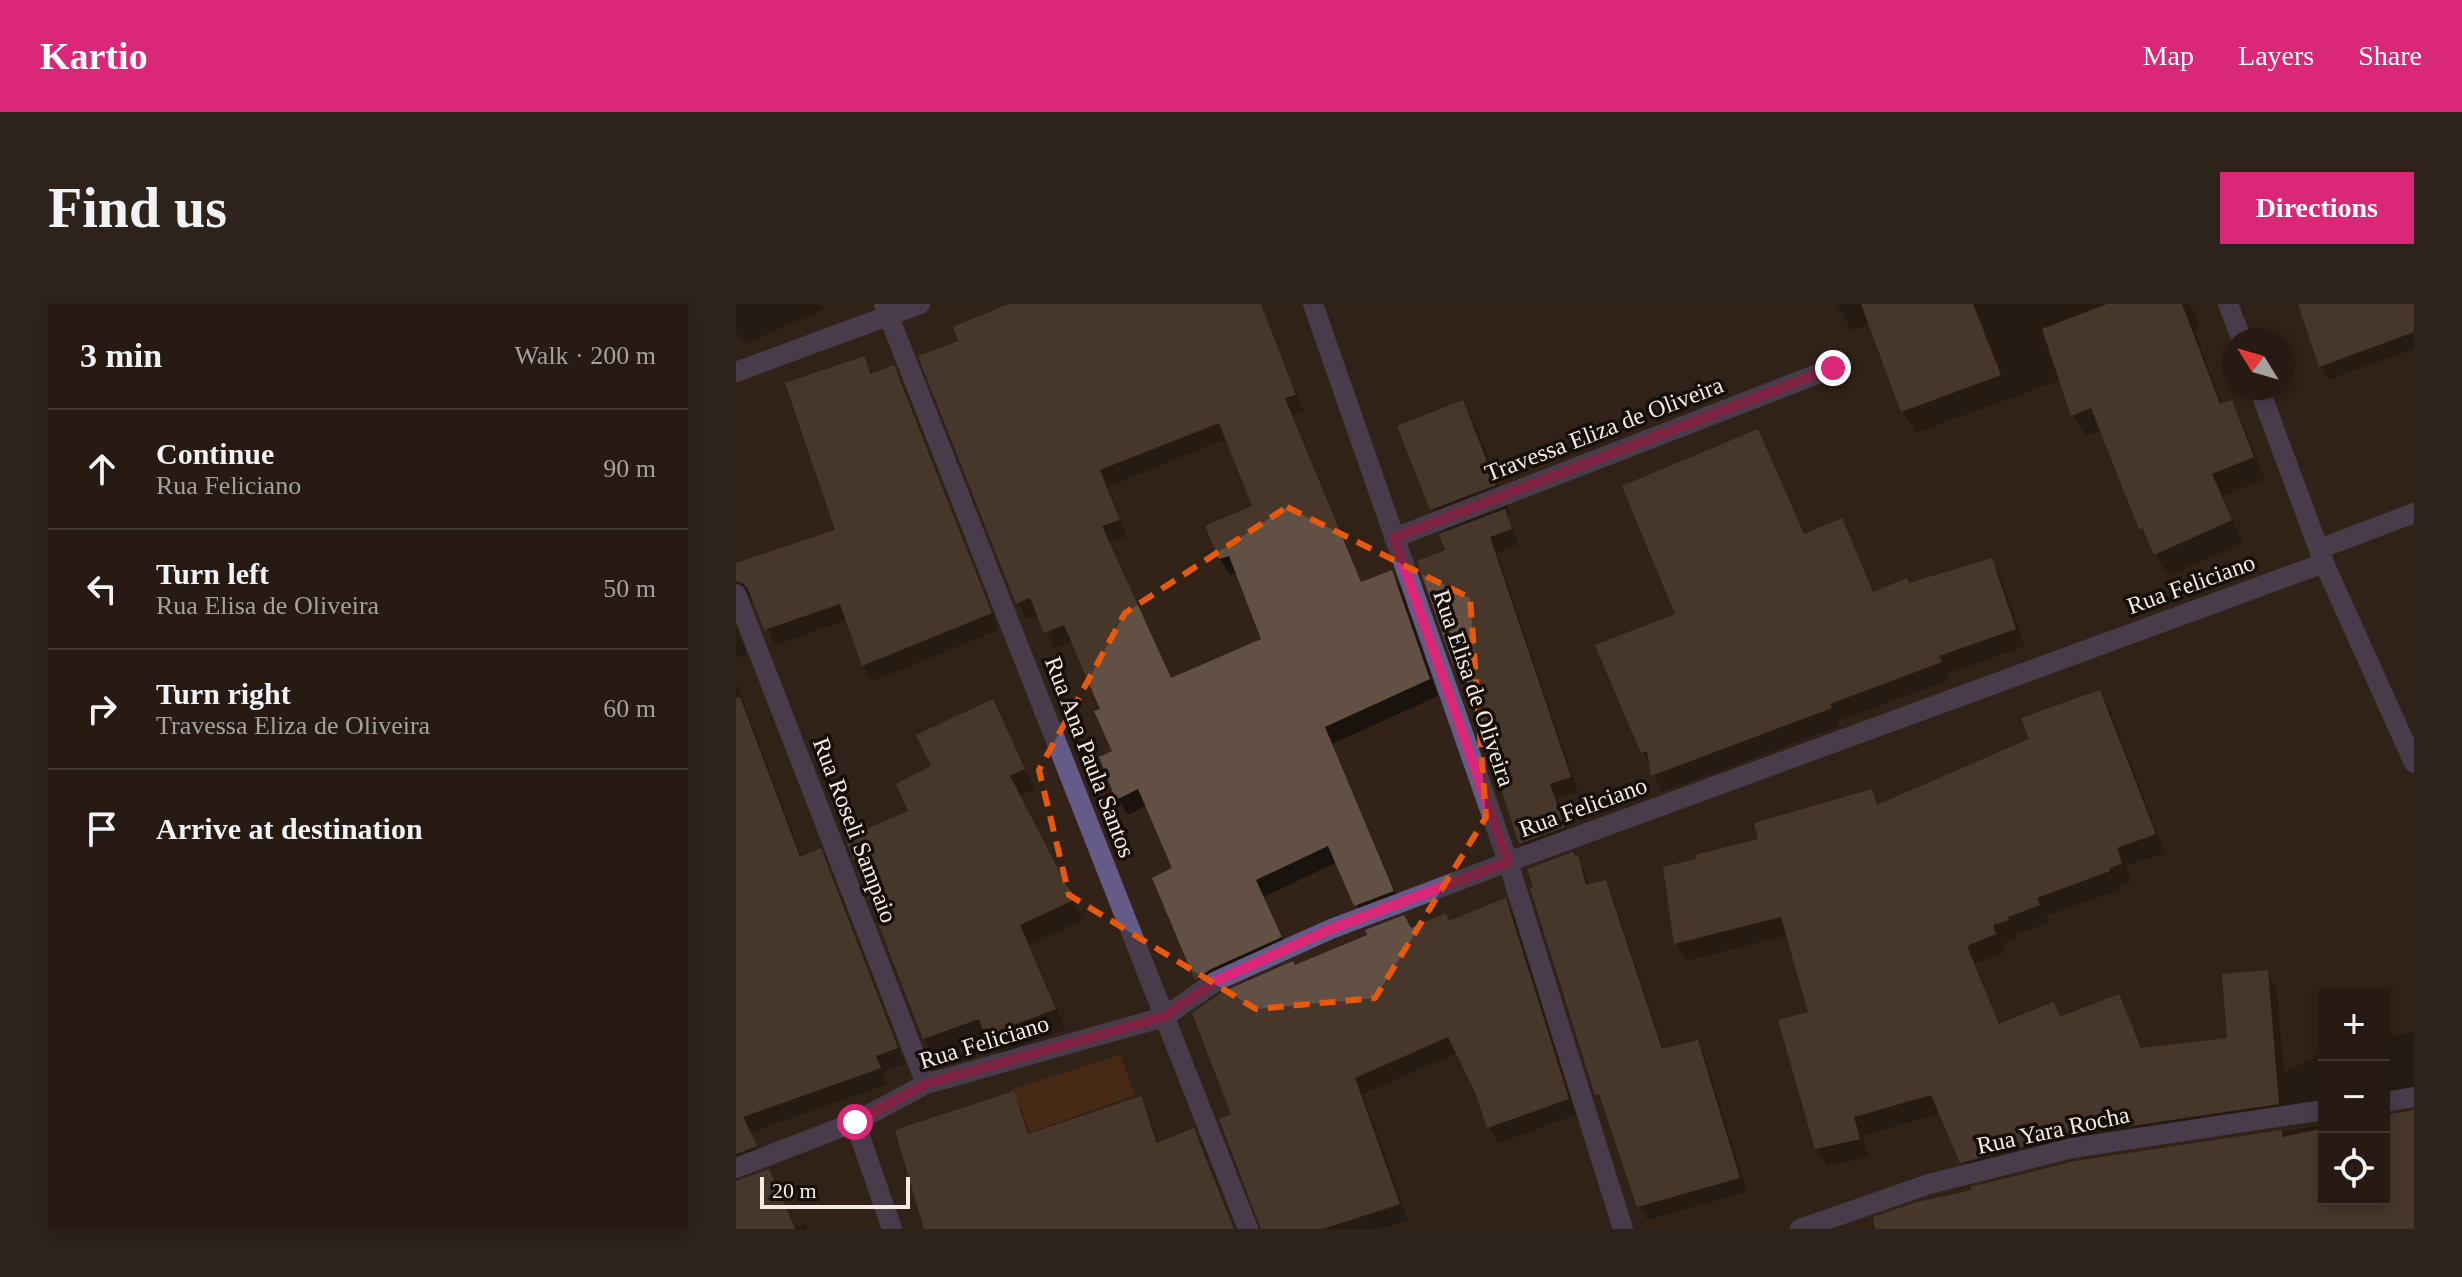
<!DOCTYPE html>
<meta charset="utf-8">
<style>
:root{--surface:#261a12;--page:#2e231b;--text:#f1f3f6;--muted:#a4a19f;--line:#423832;--accent:#db2777}
body{margin:0;font-family:"Times New Roman",serif;background:var(--page);color:var(--text)}
.controls{position:absolute;right:24px;bottom:24px;display:grid;overflow:hidden;border-radius:0px;box-shadow:0 4px 12px #0003}
.controls button{width:72px;height:72px;display:grid;place-items:center;padding:0;border:0;border-bottom:2px solid var(--line);background:var(--surface);color:var(--text);font:40px sans-serif}
.compass{position:absolute;left:1486px;top:24px;width:72px;height:72px;border-radius:50%;background:var(--surface);box-shadow:0 4px 12px #0003;rotate:307deg}
.scale{position:absolute;left:24px;bottom:20px;width:150px;box-sizing:border-box;padding-left:8px;border:4px solid #f6ebe4;border-top:0;font-size:22px;line-height:28px;white-space:nowrap;color:#f6ebe4;-webkit-text-stroke:6px #150e09;paint-order:stroke}
.stop{position:absolute;width:24px;height:24px;margin:-18px;border:6px solid #db2777;border-radius:50%;background:#fff}
.stop.end{background:#db2777;border-color:#fff;box-shadow:0 2px 8px #0008}
.list{margin:0;padding:0;list-style:none}
h2{display:flex;justify-content:space-between;align-items:center;height:104px;margin:0;padding:0 32px;font-size:34px}
h2 small{font-size:26px;font-weight:400;color:var(--muted)}
.list li{display:grid;grid-template-columns:52px 1fr auto;gap:24px;align-items:center;box-sizing:border-box;height:120px;padding:0 32px;border-top:2px solid var(--line)}
.list b{display:block;font-size:30px;white-space:nowrap}
.list p{margin:0;font-size:26px;white-space:nowrap;color:var(--muted)}
.list em{font-size:26px;font-style:normal;color:var(--muted)}
.icon{flex:none;width:44px;height:44px;fill:none;stroke:currentColor;stroke-width:2;stroke-linecap:round;stroke-linejoin:round}
.map{position:relative;flex:none;width:1678px;height:925px;overflow:hidden;border-radius:0px}
header{display:flex;align-items:center;gap:48px;box-sizing:border-box;height:112px;padding:0 40px;background:var(--accent);color:#fff}
header strong{font-size:38px}
nav{display:flex;gap:44px;margin-inline-start:auto;font-size:28px}
.intro{display:flex;align-items:center;justify-content:space-between;box-sizing:border-box;height:192px;padding:0 48px}
h1{margin:0;font-size:56px}
.button{padding:20px 36px;border-radius:0px;background:var(--accent);color:#fff;font-size:28px;font-weight:700}
main{display:flex;gap:48px;padding:0 48px}
aside{flex:1;background:var(--surface);border-radius:0px;box-shadow:0 4px 12px #0003}
.map>svg:first-child{display:block}
.green{fill:#5f3312}
.shadow{fill:#0007;fill-rule:evenodd}
.building{fill:#625044;fill-rule:evenodd}
.lines{fill:none;stroke-linecap:round;stroke-linejoin:round}
.street{stroke:#655b89;stroke-width:20}
.route{stroke:#db2777;stroke-width:10}
.marked{fill:none;stroke:#e8590c;stroke-width:6;stroke-dasharray:16 10;stroke-linejoin:round}
.labels{text-anchor:middle;dominant-baseline:central;stroke-width:7;stroke-linejoin:round;paint-order:stroke}
.street-label{font-size:24px;fill:#f6ebe4;stroke:#150e09}
</style>
<header>
<strong>Kartio</strong>
<nav><a>Map</a><a>Layers</a><a>Share</a></nav>
</header>
<div class="intro"><h1>Find us</h1><a class="button">Directions</a></div>
<main>
<aside>
<h2>3 min<small>Walk · 200 m</small></h2>
<ul class="list">
<li><svg class="icon" aria-label="ahead" viewBox="0 0 24 24"><path d="M12 20V5M6 11l6-6 6 6"/></svg><div><b>Continue</b><p>Rua Feliciano</p></div><em>90 m</em></li>
<li><svg class="icon" aria-label="left" viewBox="0 0 24 24"><path d="M17 20v-9H6M10 6l-5 5 5 5"/></svg><div><b>Turn left</b><p>Rua Elisa de Oliveira</p></div><em>50 m</em></li>
<li><svg class="icon" aria-label="right" viewBox="0 0 24 24"><path d="M7 20v-9h11M14 6l5 5-5 5"/></svg><div><b>Turn right</b><p>Travessa Eliza de Oliveira</p></div><em>60 m</em></li>
<li><svg class="icon" aria-label="arrive" viewBox="0 0 24 24"><path d="M6 21V4h12l-3 4 3 4H6"/></svg><div><b>Arrive at destination</b></div></li>
</ul>
</aside>
<div class="map">
<svg width="1678" height="925" viewBox="0 0 1678 925">
<rect width="100%" height="100%" fill="#322218"/>
<path class="green" d="M384,751l15,40 -110,39 -15,-44z"/>
<path class="shadow" d="M0,0h86l3,5 -81,35 -8,-13z
M287,0h236l45,107 -11,4 69,169 29,-11 10,16 37,107 -106,48 70,164 -37,13 -28,-59 -73,35 26,57 -84,41 -52,-116 21,-10 -28,-64 -19,10 -10,-16 -3,-46 -13,-43 -29,-69 -18,7 -17,-33 -11,4 -9,-16 -58,-261zM492,136l27,67 -35,52 10,16 7,-2 26,67 -92,40 -61,-138 17,-6 -19,-49 111,-46 1,2z
M1101,0h354l9,24 -6,2 29,75 8,-3 12,22 22,55 -43,17 21,47 -75,33 -27,-47 -39,-99 -16,6 -13,-21 -12,-35 -145,53 -13,-22 -32,-87 -20,7z
M1564,0h114v45l-86,31 -7,-14z
M128,55l9,16 20,-8 9,16 97,247 -127,51 -9,-16 -16,-45 -72,25 -22,-46 -6,-3 -11,5v-36l102,-33z
M727,98l15,28 32,83 -4,1 13,30 -22,9 81,239 -21,7 15,44 -42,15 -9,-15 -53,-163 -4,2 -8,-15 -10,-133 -14,-25z
M1021,127l48,105 36,-15 33,72 117,-32 10,17 24,68 -78,28 3,6 -112,41 2,5 -178,66 -19,-40 35,-137z
M0,323l11,28 -11,3z
M0,378l66,176 18,-7 9,15 76,198 -22,8 5,12 -138,49 15,29 -29,13z
M1363,388l11,18 55,143 -39,13 5,15 -13,6 1,3 -73,26 2,7 -32,12 2,3 -16,6 3,8 -30,12 25,61 53,-20 8,13 57,-21 25,53 86,-10 38,-67 10,18 7,81 40,-19v63l-243,37 -109,27 -31,-67 -78,23 6,21 -42,9 -10,-18 -6,-135 -23,-78 -102,26 -10,-18 85,-103 110,-48 9,15 151,-67z
M257,398l42,87 -16,7 64,124 -54,25 37,84 -67,25 -9,-15 -54,19 -12,-20 -13,-226 23,-45z
M841,554l8,14 4,14 16,-3 8,14 51,153 33,-7 8,14 42,135 -100,28 -8,-14 -34,-98 -9,-14z
M769,596l9,16 62,199 -78,28 -9,-16 -11,-34 -20,-40 -95,41 45,126 -27,9h-119l-28,-114 60,-147 117,-37 38,-8z
M1678,728v71l-28,6 -2,4v-76z
M277,790l9,16 8,25 110,-36 9,16 10,29 35,-13 9,16 32,82h-309z
M1678,807v118h-549l56,-10 53,-28 101,-28 249,-38v74h60v-83z
M32,868l27,56 10,-4 3,5h-72v-47z"/>
<path class="building" d="M272,0h253l35,91 -11,3 76,184 31,-12 38,109 -105,48 69,164 -40,15 -26,-60 -72,34 26,57 -71,32 -16,11 -43,-102 20,-10 -34,-79 -22,11 -17,-43 13,-6 -18,-40 6,-2 -36,-84 -20,8 -14,-35 -14,6 -98,-248 40,-15 -5,-14zM483,119l33,83 -47,20 14,33 10,-3 32,83 -90,39 -69,-152 18,-6 -20,-50z
M1125,0h112l28,71 -100,37z
M1371,0h75l38,100 12,-4 22,57 -42,17 20,46 -78,35 -12,-27 -3,1 -48,-121 -20,8 -29,-87z
M1562,0h116v28l-95,35z
M129,52l5,18 24,-9 98,248 -130,53 -22,-62 -76,26 -16,-41 -5,-6 -7,-2v-18l99,-33 -50,-147z
M727,96l33,85 -66,25 -33,-84z
M1022,125l46,105 38,-16 31,74 34,-14 2,5 83,-25 24,71 -77,27 3,6 -112,42 2,4 -181,68 -4,-25 -6,2 -46,-108 80,-31 -53,-128z
M769,205l7,20 -22,8 81,240 -21,7 15,43 -46,17 -58,-179 -7,3 -37,-107 28,-11 -6,-16z
M1364,386l56,144 -39,14 5,15 -13,6 1,2 -73,27 3,7 -32,12 1,3 -16,5 3,9 -29,12 32,78 55,-22 6,15 59,-23 22,54 86,-10 -5,-64 46,-4 11,134 -209,31 -110,28 -29,-68 -77,22 6,22 -45,10 -37,-129 30,-8 -27,-95 -107,27 -11,-77 33,-8 -1,-4 63,-16 -4,-16 118,-34 5,16 152,-66 -8,-21z
M4,393l60,160 21,-9 77,200 -22,8 5,12 -138,49 14,29 -21,8v-456z
M257,395l32,70 -15,7 64,124 -54,25 36,84 -71,27 -6,-17 -56,20 -78,-201 63,-27 -12,-27 35,-18 -15,-31z
M837,548l2,4 3,-1 8,30 20,-5 56,169 36,-9 42,138 -103,29 -38,-113 -4,1 -65,-207 3,-1 -6,-18z
M770,594l63,201 -82,29 -11,-34 -28,-57 -93,41 45,126 -77,25h-62l-42,-110 12,-5 -39,-101 30,-21 71,-31 2,4 72,-30 -2,-5 39,-15 7,13 35,-15 3,8z
M278,787l14,43 113,-38 16,47 37,-15 40,101h-310l-29,-99z
M1678,806v119h-539l-2,-12 44,-15 55,-12 -2,-3 105,-26 207,-31v7l42,-9v71h60v-84z
M33,865l26,60h-59v-48z"/>
<g class="lines">
<path class="street" d="M148,0l364,925
M577,0l195,558 115,367
M1492,0l14,36
M0,68l184,-68
M1523,84l65,175 90,200
M658,234l439,-170
M1583,245l95,-36
M0,290l190,490
M1648,798l30,-5
M119,818l37,107
M0,864l119,-46 71,-38 238,-67 52,-36 115,-52 177,-67 816,-299
M1064,925l129,-45 143,-36 252,-38"/>
</g>
<g class="lines">
<path class="route" d="M119,818l71,-38 238,-67 52,-36 115,-52 177,-67 -114,-324 439,-170"/>
</g>
<path d="M0 0H1678V925H0ZM551,203l183,91 16,219 -111,181 -119,11 -187,-114 -30,-125 86,-157z" fill="#322218" fill-opacity=".55" fill-rule="evenodd"/>
<path class="marked" d="M551,203l183,91 16,219 -111,181 -119,11 -187,-114 -30,-125 86,-157z"/>
<g class="labels">
<g class="street-label">
<text transform="translate(868 125) rotate(-21)">Travessa Eliza de Oliveira</text>
<text transform="translate(1455 280) rotate(-20)">Rua Feliciano</text>
<text transform="translate(738 384) rotate(71)">Rua Elisa de Oliveira</text>
<text transform="translate(354 453) rotate(69)">Rua Ana Paula Santos</text>
<text transform="translate(847 503) rotate(-20)">Rua Feliciano</text>
<text transform="translate(119 526) rotate(69)">Rua Roseli Sampaio</text>
<text transform="translate(248 738) rotate(-17)">Rua Feliciano</text>
<text transform="translate(1317 826) rotate(-12)">Rua Yara Rocha</text>
</g>
</g>
</svg>
<div class="controls">
<button>+</button>
<button>−</button>
<button><svg class="icon" aria-label="locate" viewBox="0 0 24 24"><circle cx="12" cy="12" r="6"/><path d="M12 2v4M12 18v4M2 12h4M18 12h4"/></svg></button>
</div>
<svg class="compass" viewBox="-18 -18 36 36"><path d="M0-13l5 13h-10z" fill="#e53935"/><path d="M0 13l5-13h-10z" fill="#a4a19f"/></svg>
<div class="scale">20 m</div>
<div class="stop" style="left:119px;top:818px"></div>
<div class="stop end" style="left:1097px;top:64px"></div>
</div>
</main>
